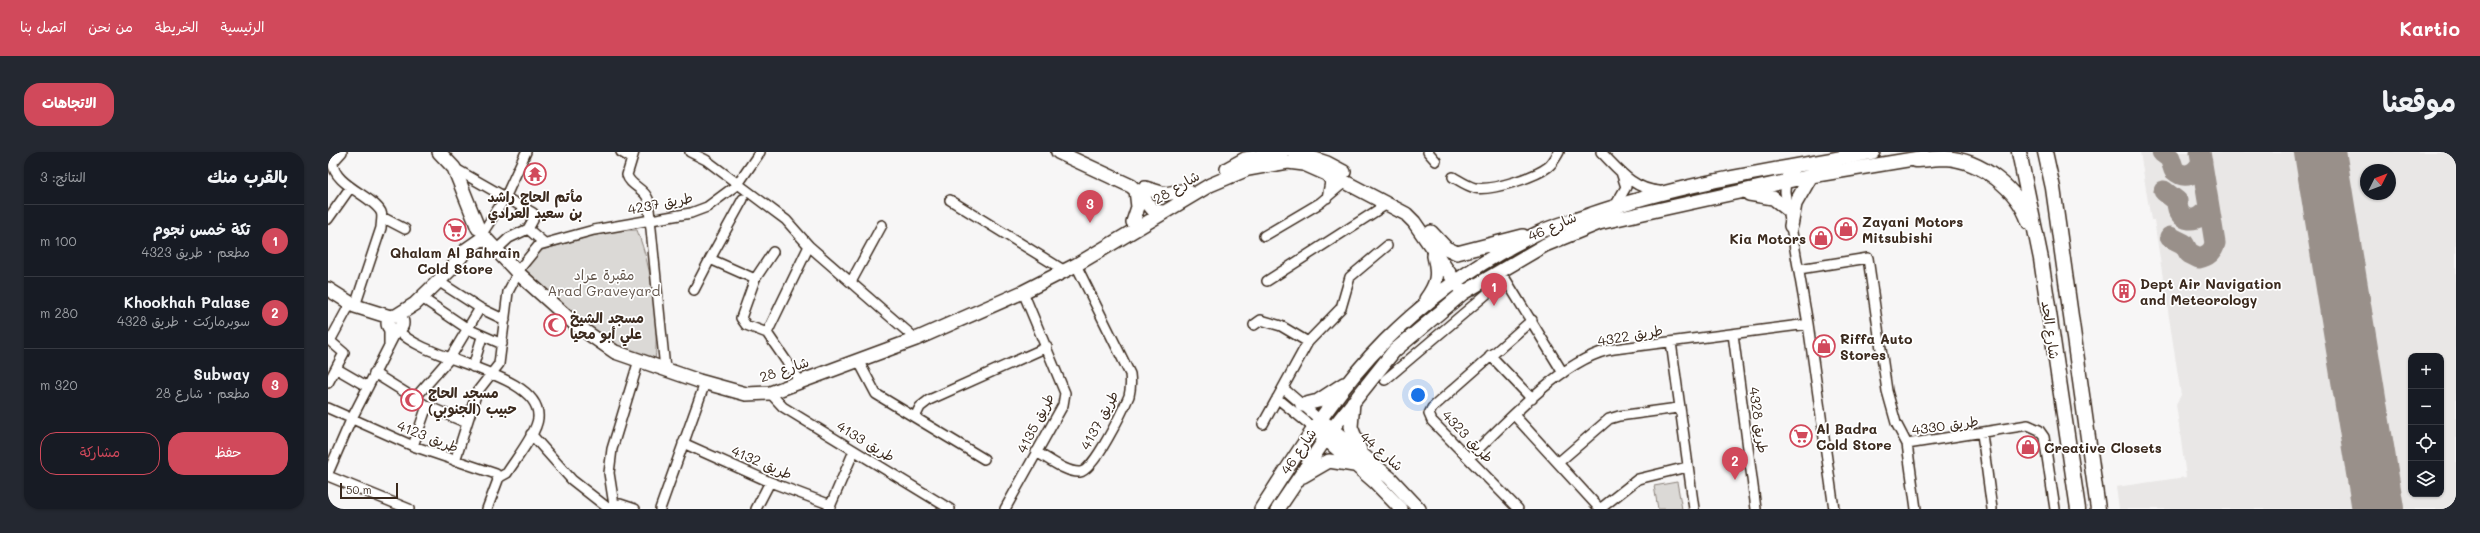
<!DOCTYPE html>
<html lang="ar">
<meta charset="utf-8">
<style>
:root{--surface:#171b24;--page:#242831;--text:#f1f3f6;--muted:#9ea1a6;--line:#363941;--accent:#d1495b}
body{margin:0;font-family:Mali,"Playpen Sans Arabic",sans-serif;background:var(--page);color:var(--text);direction:rtl}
.controls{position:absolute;right:12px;bottom:12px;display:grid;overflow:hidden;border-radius:8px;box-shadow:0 1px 3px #0004}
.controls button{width:36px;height:36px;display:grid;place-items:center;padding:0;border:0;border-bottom:1px solid var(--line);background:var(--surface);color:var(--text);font:20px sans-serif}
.compass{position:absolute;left:2032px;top:12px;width:36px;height:36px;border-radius:50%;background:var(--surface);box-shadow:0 1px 3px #0004;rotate:48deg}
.scale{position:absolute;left:12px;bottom:10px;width:58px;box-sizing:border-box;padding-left:4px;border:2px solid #3b2a1e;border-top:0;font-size:11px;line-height:14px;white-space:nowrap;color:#3b2a1e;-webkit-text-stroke:3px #fff;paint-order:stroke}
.you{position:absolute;left:1090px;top:243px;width:14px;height:14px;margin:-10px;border:3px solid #fff;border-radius:50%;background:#1a73e8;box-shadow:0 0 0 6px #1a73e833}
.badge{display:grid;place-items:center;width:26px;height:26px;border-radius:50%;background:var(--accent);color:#fff;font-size:13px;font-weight:700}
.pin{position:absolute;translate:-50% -33px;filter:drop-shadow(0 1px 2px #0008)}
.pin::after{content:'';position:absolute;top:21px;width:14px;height:12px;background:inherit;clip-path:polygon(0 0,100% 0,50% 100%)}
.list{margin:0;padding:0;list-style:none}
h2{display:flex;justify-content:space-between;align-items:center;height:52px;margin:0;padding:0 16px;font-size:17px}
h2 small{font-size:13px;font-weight:400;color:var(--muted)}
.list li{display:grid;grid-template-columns:26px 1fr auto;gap:12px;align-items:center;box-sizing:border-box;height:72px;padding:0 16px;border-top:1px solid var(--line)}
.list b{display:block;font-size:15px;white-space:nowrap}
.list p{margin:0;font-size:13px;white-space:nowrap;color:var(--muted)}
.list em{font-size:13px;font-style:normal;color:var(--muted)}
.actions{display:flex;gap:8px;padding:12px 16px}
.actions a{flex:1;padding:9px 0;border:1px solid var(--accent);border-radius:16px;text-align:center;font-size:14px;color:var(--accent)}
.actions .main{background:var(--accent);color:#fff}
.icon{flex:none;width:22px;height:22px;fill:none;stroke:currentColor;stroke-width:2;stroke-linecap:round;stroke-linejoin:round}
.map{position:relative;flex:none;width:2128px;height:357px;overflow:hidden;direction:ltr;border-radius:16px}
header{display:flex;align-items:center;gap:24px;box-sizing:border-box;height:56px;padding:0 20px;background:var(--accent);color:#fff}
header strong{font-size:19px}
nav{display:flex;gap:22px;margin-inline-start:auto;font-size:14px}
.intro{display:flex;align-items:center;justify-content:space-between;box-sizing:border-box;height:96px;padding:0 24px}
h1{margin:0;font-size:28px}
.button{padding:10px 18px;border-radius:16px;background:var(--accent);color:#fff;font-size:14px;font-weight:700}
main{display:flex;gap:24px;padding:0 24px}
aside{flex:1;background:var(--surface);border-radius:16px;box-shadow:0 1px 3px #0004}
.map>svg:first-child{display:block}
.built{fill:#e9e7e6;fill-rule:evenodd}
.green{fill:#dbd9d6;stroke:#8b827a}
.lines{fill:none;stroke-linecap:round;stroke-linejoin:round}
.taxiway{stroke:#99908a;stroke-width:21}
.runway{stroke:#99908a;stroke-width:52}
.street-casing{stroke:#3b2a1e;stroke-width:12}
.secondary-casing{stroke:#3b2a1e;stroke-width:16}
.primary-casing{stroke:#3b2a1e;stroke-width:17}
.street{stroke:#fff;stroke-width:9}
.secondary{stroke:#fff;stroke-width:13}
.primary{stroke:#fff;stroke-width:14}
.labels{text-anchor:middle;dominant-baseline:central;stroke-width:3.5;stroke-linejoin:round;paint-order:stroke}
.street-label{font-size:14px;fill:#3b2a1e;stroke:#fff}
.poi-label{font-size:14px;font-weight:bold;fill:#3b2a1e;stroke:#fff;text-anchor:start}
.park-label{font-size:14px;fill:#63564c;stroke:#fff}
</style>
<header>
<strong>Kartio</strong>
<nav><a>الرئيسية</a><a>الخريطة</a><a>من نحن</a><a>اتصل بنا</a></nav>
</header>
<div class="intro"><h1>موقعنا</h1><a class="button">الاتجاهات</a></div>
<main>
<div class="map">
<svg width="2128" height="357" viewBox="0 0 2128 357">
<rect width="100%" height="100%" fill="#f7f6f6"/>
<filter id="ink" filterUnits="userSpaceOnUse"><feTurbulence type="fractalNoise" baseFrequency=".025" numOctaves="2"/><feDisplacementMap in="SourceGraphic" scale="8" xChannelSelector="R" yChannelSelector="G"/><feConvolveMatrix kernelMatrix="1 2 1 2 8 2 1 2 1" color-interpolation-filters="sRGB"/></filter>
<g filter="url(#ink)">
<path class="built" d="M1812,0h316v357h-337l-3,-22 70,-10 -10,-73 5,-9 -27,-175h-3zM2038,18h24v24h-24zM2083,204h30v138h-30z"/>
<path class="green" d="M284,78h25c16,43 22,87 18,132l-40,-14 -29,-18 -64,-62 13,-16z
M1349,330l5,27h-24l-4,-23z"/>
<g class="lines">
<path class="taxiway" d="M1834,0l8,6 4,12c11,10 22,4 28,-8
M1992,3v-3
M1836,39l13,10c0,23 22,23 32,6
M1842,85l14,7 5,9 10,5c9,-2 14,-6 16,-15l-15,-91"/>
<path class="runway" d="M1992,0l58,357"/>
<g class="street-casing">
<path id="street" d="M14,0l-9,10c-1,22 40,34 48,50 2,4 0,11 0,16l-26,78
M293,0l10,6
M306,0l-7,23c3,11 17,13 21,24l17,170
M362,0l16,8 80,60 23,26 107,93
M1100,0l8,9
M1273,0c18,18 32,37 58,39
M1470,14l-12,11 -1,15 23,132 26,185
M126,16l79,45v7l-5,9 15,13
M996,20l6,10 -3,16
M1125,25c7,4 14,9 22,11 17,3 60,-11 73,-21 5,-4 8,-10 11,-15
M415,47l-33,60 45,20 -14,39 5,7 21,8
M622,48l115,71
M1287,54l11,-19 -5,-15
M54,65l23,12
M0,67l22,-31
M157,77l20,-31 21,-46
M936,84l56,-33 20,-17 7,-3
M167,99l14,-13 19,-9
M1471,117l69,-11 19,133 9,32 11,21 9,65
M427,127l18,-27
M110,129l42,27 25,12
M939,129l120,-77
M523,130l31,-57
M366,138l16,-31
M94,146l46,31 34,15
M926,173l7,-5 20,6 27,16
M61,176v18
M70,178c26,32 144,42 140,88 -1,15 -23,42 -31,55l-9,5
M1405,182l23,175
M1343,190l23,167
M1162,203l42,44
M530,208l18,34 108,65
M145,215l9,-30
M9,217l31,18
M46,221l53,33 40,17
M1057,228l117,-99 4,-1 57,93
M472,229l-33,-48 42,-87
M0,231l16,-30 -14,-12 20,-37
M955,236l38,33
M442,241l13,14 167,102
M87,246l35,-40 30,-50
M949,246l38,31
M0,256l85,38 83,28 2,6 -11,29
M1186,263l86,94
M587,265l5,-10 9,-7 118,-53
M935,272l45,-82 33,-34 9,-31 37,-31
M203,282l41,46 37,29
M1654,282l10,75
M355,291l87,39 61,23
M1579,292l121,-19 11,5 5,7 11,72
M85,294l14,-40
M708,300c12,6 30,21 44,20 14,-1 43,-62 49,-76 2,-8 2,-14 1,-22l-54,-109
M1141,306c36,-34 96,-102 145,-109l194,-25
M127,309l22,-69 22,-28 9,-72 13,-25 18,-22 55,-15 97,-17 16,-6 31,-23 22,-32
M1231,310l50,-43 10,-3 59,-8
M0,321l23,-53 46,-90
M0,324l81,33
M286,353l-5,-32 3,-24 27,-89
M282,356l10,-4 15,5
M332,357l45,-126
M428,357l14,-27
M501,357l25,-58
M677,357l58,-104 2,-12 -42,-101
M1190,357l-86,-88 -3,-7 3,-6 100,-88
M1272,357l38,-30 49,-12"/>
</g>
<g class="secondary-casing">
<path id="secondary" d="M111,0l15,16 24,60
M730,0l73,34 10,9 13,16 9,1
M966,0l33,11 17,9
M899,17l18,-10 37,-7
M817,36l20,6 22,-4
M1421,42l24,4 14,11
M805,70l5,-15 -2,-17
M1463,74l4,-22 16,-28
M1103,80l15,16 11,5 66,-17
M157,86l33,35 58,52 39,27 84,29 47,13 24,-1 146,-54 107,-47 53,-27 134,-80 38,-16 40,-7 16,2 43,19 59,31 8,8 49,71
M0,137l27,17 35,11
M1098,147c11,-15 13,-24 8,-43
M60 171a7 7 0 1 1 14 0a7 7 0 1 1-14 0Z
M68,164l19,-12 37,-36 15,-19 13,-9
M1025,250l-2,25 9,23
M974,253l16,-4 26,-17
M998,272l64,54 29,31
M991,281l56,49 26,27
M975,324l26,-15 25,4
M933,357c37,-57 75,-119 124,-168 44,-44 98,-82 155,-109 15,-7 33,-11 49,-17 92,-32 189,-46 284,-63
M950,357l54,-80 62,-78 69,-58 82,-48 54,-22 58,-13 154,-34 114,-19"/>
</g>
<g class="primary-casing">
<path id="primary" d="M1691,0l22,107 37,250
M1717,0l8,36 45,321
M1587,8c10,0 20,-2 30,-2 36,2 73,31 84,64"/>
</g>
<use href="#street" class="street"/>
<use href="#secondary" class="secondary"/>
<use href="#primary" class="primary"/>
</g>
</g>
<defs>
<g id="temple-ring" transform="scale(1.15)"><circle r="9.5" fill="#fff" stroke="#d1495b" stroke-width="1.5"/><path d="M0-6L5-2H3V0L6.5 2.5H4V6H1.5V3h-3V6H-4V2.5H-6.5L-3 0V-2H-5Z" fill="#d1495b"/></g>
<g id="shop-ring" transform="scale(1.15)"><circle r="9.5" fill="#fff" stroke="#d1495b" stroke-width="1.5"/><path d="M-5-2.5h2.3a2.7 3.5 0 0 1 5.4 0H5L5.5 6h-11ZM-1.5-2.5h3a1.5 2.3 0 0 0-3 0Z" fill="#d1495b"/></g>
<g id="supermarket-ring" transform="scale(1.15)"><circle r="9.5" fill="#fff" stroke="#d1495b" stroke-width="1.5"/><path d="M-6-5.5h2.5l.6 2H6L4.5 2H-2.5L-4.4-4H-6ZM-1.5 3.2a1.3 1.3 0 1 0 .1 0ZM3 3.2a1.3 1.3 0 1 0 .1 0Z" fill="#d1495b"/></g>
<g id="building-ring" transform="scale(1.15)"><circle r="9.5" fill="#fff" stroke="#d1495b" stroke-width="1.5"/><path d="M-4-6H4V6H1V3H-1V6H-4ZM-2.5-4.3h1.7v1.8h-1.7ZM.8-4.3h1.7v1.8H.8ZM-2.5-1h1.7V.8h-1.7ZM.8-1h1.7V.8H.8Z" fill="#d1495b"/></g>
<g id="mosque-ring" transform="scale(1.15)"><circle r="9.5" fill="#fff" stroke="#d1495b" stroke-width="1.5"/><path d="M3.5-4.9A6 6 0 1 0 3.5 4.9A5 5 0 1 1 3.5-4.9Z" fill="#d1495b"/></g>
</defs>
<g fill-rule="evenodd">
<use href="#temple-ring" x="207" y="22"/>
<use href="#shop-ring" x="1518" y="77"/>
<use href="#supermarket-ring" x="127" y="78"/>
<use href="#shop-ring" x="1493" y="86"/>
<use href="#building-ring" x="1796" y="139"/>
<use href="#mosque-ring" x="227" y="173"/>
<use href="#shop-ring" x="1496" y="194"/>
<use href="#mosque-ring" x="84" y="248"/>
<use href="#supermarket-ring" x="1473" y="284"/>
<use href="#shop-ring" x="1700" y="295"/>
</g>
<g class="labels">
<g class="street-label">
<text transform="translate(848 35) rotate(-31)">شارع 28</text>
<text transform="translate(332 51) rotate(-11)">طريق 4237</text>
<text transform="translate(1224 74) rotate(-24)">شارع 46</text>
<text transform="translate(1723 178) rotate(82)">شارع الحد</text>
<text transform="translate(1302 183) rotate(-10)">طريق 4322</text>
<text transform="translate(456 217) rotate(-19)">شارع 28</text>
<text transform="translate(771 268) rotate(-62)">طريق 4137</text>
<text transform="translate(1431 268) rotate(82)">طريق 4328</text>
<text transform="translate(707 271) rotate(-63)">طريق 4135</text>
<text transform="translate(1617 273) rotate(-8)">طريق 4330</text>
<text transform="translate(100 284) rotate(21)">طريق 4123</text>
<text transform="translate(1140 284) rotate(46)">طريق 4323</text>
<text transform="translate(538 289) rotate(31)">طريق 4133</text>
<text transform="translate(970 299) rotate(-56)">شارع 46</text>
<text transform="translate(1054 299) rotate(41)">شارع 44</text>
<text transform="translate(434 310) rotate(23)">طريق 4132</text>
</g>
<g class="poi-label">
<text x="207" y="44" text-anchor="middle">مأتم الحاج راشد<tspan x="207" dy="16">بن سعيد العرادي</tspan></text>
<text x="1534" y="69">Zayani Motors<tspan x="1534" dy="16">Mitsubishi</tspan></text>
<text x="1478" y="86" text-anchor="end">Kia Motors</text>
<text x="127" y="100" text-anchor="middle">Qhalam Al Bahrain<tspan x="127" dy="16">Cold Store</tspan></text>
<text x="1812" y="131">Dept Air Navigation<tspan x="1812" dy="16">and Meteorology</tspan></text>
<text x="242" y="165">مسجد الشيخ<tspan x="242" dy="16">علي أبو محيا</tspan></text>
<text x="1512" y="186">Riffa Auto<tspan x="1512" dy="16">Stores</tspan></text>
<text x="100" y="240">مسجد الحاج<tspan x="100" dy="16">حبيب (الجنوبي)</tspan></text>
<text x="1488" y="276">Al Badra<tspan x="1488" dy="16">Cold Store</tspan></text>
<text x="1716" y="295">Creative Closets</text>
</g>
<g class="park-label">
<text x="276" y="122">مقبرة عراد<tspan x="276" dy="16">Arad Graveyard</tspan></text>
</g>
</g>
</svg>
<div class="controls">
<button>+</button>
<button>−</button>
<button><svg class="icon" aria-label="locate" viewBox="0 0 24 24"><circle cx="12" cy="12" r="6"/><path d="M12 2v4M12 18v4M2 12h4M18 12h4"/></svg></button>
<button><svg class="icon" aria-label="layers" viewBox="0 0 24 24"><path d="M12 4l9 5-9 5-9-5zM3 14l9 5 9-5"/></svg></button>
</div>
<svg class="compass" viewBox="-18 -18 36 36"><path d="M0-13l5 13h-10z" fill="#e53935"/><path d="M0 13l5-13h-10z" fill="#9ea1a6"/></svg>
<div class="scale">50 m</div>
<div class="you"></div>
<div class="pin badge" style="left:1166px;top:154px">1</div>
<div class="pin badge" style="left:1407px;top:328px">2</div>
<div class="pin badge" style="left:762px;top:71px">3</div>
</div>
<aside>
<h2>بالقرب منك<small>النتائج: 3</small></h2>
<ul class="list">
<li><span class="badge">1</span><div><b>تكة خمس نجوم</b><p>مطعم · طريق 4323</p></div><em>100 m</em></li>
<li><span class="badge">2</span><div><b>Khookhah Palase</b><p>سوبرماركت · طريق 4328</p></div><em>280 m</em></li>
<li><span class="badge">3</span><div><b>Subway</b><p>مطعم · شارع 28</p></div><em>320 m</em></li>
</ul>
<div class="actions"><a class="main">حفظ</a><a>مشاركة</a></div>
</aside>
</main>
